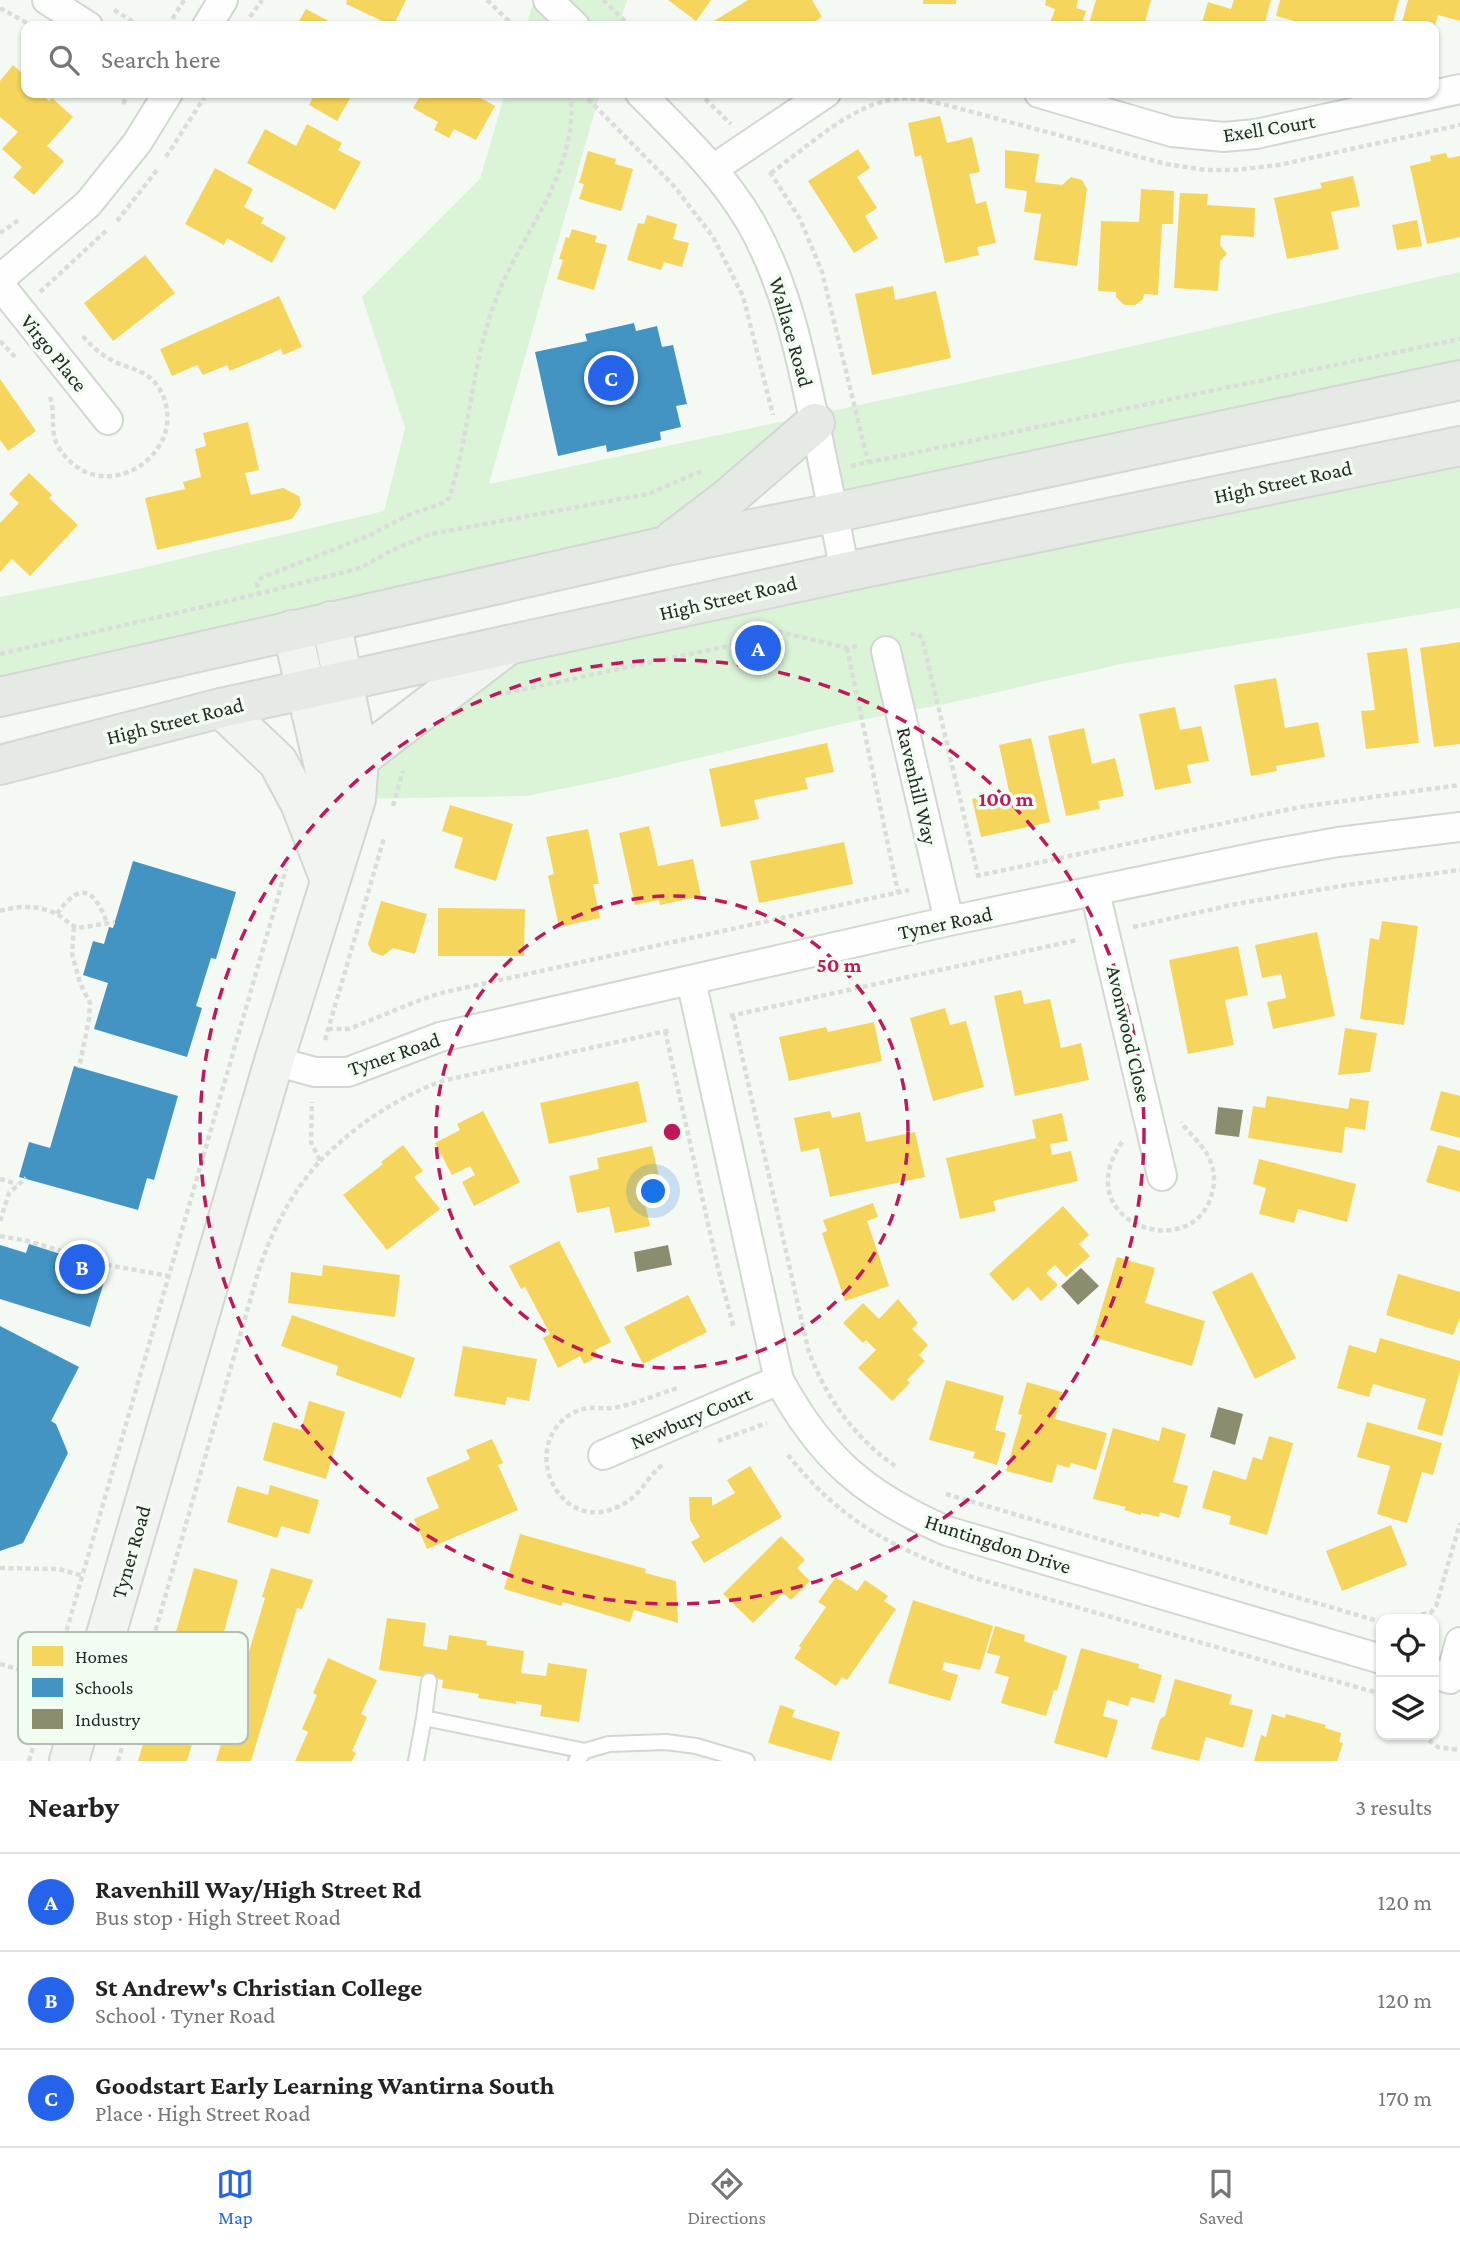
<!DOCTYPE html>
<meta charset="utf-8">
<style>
:root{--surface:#fff;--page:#f6f6f6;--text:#222;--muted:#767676;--line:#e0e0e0;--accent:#2563eb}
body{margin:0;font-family:"Crimson Pro",serif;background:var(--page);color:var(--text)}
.controls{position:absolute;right:21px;bottom:21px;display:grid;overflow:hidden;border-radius:14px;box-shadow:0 2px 5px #0004}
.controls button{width:63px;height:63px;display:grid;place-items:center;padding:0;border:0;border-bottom:2px solid var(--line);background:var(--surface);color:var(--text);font:35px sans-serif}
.you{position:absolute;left:654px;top:1192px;width:24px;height:24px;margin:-18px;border:5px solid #fff;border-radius:50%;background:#1a73e8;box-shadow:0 0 0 10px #1a73e833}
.badge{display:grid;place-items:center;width:46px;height:46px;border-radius:50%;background:var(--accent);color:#fff;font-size:23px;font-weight:700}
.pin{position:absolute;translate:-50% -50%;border:4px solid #fff;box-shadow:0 2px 7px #0006}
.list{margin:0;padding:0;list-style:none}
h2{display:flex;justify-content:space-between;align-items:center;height:91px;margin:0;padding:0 28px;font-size:30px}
h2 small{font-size:23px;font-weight:400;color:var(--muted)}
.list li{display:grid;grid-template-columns:46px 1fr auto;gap:21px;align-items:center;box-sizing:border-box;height:98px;padding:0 28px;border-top:2px solid var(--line)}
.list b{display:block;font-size:26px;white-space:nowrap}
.list p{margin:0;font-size:23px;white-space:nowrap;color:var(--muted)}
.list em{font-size:23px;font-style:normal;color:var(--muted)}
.icon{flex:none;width:38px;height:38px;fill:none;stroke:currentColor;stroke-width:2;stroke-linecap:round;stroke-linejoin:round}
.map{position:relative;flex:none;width:1460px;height:1761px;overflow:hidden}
.search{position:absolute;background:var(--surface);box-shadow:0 2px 5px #0004;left:21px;right:21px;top:21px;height:77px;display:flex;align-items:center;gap:18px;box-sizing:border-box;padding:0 24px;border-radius:14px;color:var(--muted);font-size:26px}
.sheet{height:385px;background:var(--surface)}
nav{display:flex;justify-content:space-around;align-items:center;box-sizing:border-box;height:98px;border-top:2px solid var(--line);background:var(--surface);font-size:19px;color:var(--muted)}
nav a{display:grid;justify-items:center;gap:4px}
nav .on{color:var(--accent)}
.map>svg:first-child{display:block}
.green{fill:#dbf4d8}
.homes{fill:#f6d55c}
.schools{fill:#4393c3}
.industry{fill:#8c8c6e}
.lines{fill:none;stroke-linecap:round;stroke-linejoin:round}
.service-casing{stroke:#d2d7d1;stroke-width:18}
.minor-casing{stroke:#d2d7d1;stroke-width:32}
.secondary-casing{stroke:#d2d7d1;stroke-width:42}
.primary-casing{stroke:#d4d7d3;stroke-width:42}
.path{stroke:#dbddda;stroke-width:4.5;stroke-dasharray:5 3.5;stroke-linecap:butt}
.service{stroke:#fdfefd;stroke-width:14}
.minor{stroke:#fdfefd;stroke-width:28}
.secondary{stroke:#f1f4f0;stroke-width:38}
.primary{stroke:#e5eae5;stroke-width:38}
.ring{fill:none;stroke:#c2185b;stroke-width:3.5;stroke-dasharray:12 9}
.labels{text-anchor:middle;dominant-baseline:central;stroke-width:7;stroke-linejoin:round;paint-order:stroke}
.street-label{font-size:21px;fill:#252924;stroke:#f1fdf0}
.key{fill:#f1fdf0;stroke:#b4bdb3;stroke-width:2}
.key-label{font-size:19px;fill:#252924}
.centre{fill:#c2185b;stroke:#f1fdf0;stroke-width:3.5}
.ring-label{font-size:21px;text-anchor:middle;font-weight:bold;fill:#c2185b;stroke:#f1fdf0;stroke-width:7;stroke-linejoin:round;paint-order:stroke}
</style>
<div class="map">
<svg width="1460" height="1761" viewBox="0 0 1460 1761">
<rect width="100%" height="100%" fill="#f4faf3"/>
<path class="green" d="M534,0h93l-8,26h-93z
M505,93h95l-111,391 581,-124 390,-88v108l-627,133 -18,-89 -149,122 -666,151v-100l116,-23 268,-63 21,-83 -43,-131 118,-118z
M1460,446v162l-339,56 -176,40 -94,18 -250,59 -74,15 -171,3 2,-14 150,-140z"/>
<path class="homes" d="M347,0h59l-13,26 -47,-22z
M668,0h43l-15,21z
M748,0h64l10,17 -15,9h-101z
M923,0h33v4h-33z
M1046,0h32l-2,8 10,3 -5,15h-32l6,-17 -10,-4z
M1096,0h55l-7,26h-52l-2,-6z
M1234,0h37l-7,26h-63l7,-24 23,7z
M1280,0h119l-7,26h-79l-37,-10z
M1408,0h52v21l-22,-6 -3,11h-34z
M306,9l32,17h-42z
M13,65l13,12v16h14l9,8 3,-3 21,19 -26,29 17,15 -30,34 -21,-18 9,-10 -20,-18 16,-17 -18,-15v-36z
M315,93h38l-16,28 -28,-16z
M422,93h49l24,13 -19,34 -22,-11 -5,9 -15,-8 4,-8 -25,-14z
M940,116l7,27 25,-6 8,35 -11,2 7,30 10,-3 10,42 -19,4 2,8 -34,8 -24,-108 -6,2 -7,-34z
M307,124l35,19 -4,7 23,12 -26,48 -88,-47 18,-34 31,17z
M858,149l12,19 -13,9 20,31 -12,8 13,22 -24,15 -46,-72z
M1005,150l34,4 -4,28 27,3 9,-8 11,3 5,9 -10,77 -43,-6 7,-46 -17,-2 3,-21 -22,-3z
M588,151l28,8 -1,5 18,5 -12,42 -42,-12 5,-15 -5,-1z
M1446,153l2,5 12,-2v81l-33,7 -17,-78 21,-5 -1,-5z
M215,168l38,21 -9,18 20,11 -3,5 25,14 -14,26 -45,-25 -3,7 -39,-21z
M1353,176l7,30 -29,6 8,37 -52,10 -13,-61 48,-10 -2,-5z
M1141,189l33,2 -1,33h-11l-4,71 -14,-1 -1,5 -8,6h-11l-8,-8v-5l-18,-1 3,-70 38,1z
M1180,193l28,1 -1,11 48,3 -1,29 -33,-2 -1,10 7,9 -7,7 -2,30 -44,-3z
M647,215l30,9 -4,15 16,4 -7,24 -18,-5 -3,8 -34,-10 11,-37 6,1z
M1417,220l5,26 -25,4 -5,-25z
M572,229l25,7 -2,6 12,3 -13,45 -37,-11 6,-19 -4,-1 7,-22 3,1z
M145,255l30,38 -62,48 -29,-38z
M893,286l2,14 41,-9 15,67 -79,17 -17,-81z
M279,296l23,51 -19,8 -2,-6 -51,22 -3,-6 -24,10 -6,-10 -25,11 -12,-27z
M0,379l36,52 -28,20 -8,-11z
M248,422l11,48 -14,3 6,22 32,-7 16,8 2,9 -9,14 -135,31 -12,-52 40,-9 -2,-7 18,-5 -6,-28 11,-3 -3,-13z
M29,473l23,22 -3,3 29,27 -48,51 -18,-17 -12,13v-49l19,-20 -10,-9z
M1460,642v102l-26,3 -14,-99z
M1407,648l12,95 -53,6 -5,-38 14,-1 -8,-57z
M1276,678l9,50 33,-6 7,35 -49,9 1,5 -26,5 -17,-91z
M1175,707l5,23 21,-4 8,35 -22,4 4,18 -36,7 -16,-76z
M1084,728l8,36 23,-6 9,38 -26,5 2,8 -34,7 -18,-80z
M1031,738l19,84 -69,15 -9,-38 37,-8 -10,-46z
M827,743l7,29 -29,6 3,11 -54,11 5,19 -38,8 -12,-58z
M450,805l63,19 -17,57 -42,-13 9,-30 -21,-7z
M649,826l9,40 35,-7 8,37 -41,9 -1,-5 -24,5 -16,-72z
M588,829l11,55h-6l7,34 -41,9 -11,-51 6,-2 -8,-37z
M844,842l9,42 -94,19 -9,-42z
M381,901l46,13 -12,40 -22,-6 -10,8 -11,-4 -4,-8z
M438,908l87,1 -1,47h-86z
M1382,921l36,5 -14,99 -44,-6 10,-81 9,2z
M1317,932l18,84 -62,13 -6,-27 19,-4 -5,-24 -19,4 -7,-33z
M1238,946l10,49 -23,5 9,45 -46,9 -19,-94z
M1021,990l3,14 26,-5 11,49 20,-5 8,37 -74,16 -21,-100z
M945,1008l5,17 16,-4 18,66 -51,14 -23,-83z
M874,1022l8,39 -93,20 -10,-44 47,-10 2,5z
M1345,1028l32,5 -7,39 -32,3z
M638,1081l9,41 -98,22 -9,-41z
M1441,1091l19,5v42l-30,-8z
M1267,1096l81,13 2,-11 19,3 -4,29 -20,-3 -3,26 -94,-15 5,-32 12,2z
M483,1111l37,71 -46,24 -12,-24 13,-7 -5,-9 -18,9 -17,-32 25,-13 -3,-6z
M830,1111l2,7 28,-6 6,30 49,-10 10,45 -95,20 -11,-49 -18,4 -7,-34z
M1062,1113l6,28 -18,3 2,11 19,-4 7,30 -85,20 3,10 -36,8 -14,-61 90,-20 -4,-18z
M403,1145l20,26 -9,6 26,32 -53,41 -44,-55 40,-31 -2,-2z
M1438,1145l22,6v41l-34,-10z
M652,1146l8,35 -19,4 9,41 -35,7 -6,-26 -32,6 -8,-37 30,-7 -2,-11z
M1259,1159l97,25 -9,38 -49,-13 -4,14 -35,-9 7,-26 -13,-4z
M873,1203l5,14 -11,4 22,65 -44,15 -23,-68 5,-2 -4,-11z
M1063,1206l26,29 -10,9 11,12 -24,21 -11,-12 -9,8 12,12 -17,16 -13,-14 -15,14 -24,-27z
M559,1241l52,101 -16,8 4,6 -15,8 -4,-8 -22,12 -15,-30 7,-4 -25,-47 -4,2 -12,-23z
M1117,1257l38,11 -10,35 60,18 -13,45 -99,-29z
M323,1265l77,10 -5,42 -107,-14 3,-31 31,4z
M1252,1272l44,86 -41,21 -43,-87z
M1398,1274l62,18v26l-7,17 -67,-20z
M688,1295l19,37 -64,32 -19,-37z
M898,1299l20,24 -6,6 16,16 -9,10 6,6 -18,19 3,3 -18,18 -34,-33 18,-18 -10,-10 -3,3 -20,-20 20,-20 16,16z
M292,1315l123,43 -14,40 -65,-23 2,-9 -57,-20z
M1380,1338l80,23v10l-18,65 -25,-7 9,-30 -53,-15 -4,13 -32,-9 12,-43 27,8z
M463,1346l74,13 -8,42 -22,-4 -2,8 -51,-9z
M946,1380l58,16 -9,34 11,3 -9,32 -24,-7 2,-6 -46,-12z
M1027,1382l35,10 -7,27 52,14 -11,37 -25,-7 -2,5 -12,-4 -5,19 -46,-12 16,-56 -4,-1z
M309,1401l36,11 -19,67 -63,-19 10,-38 28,8z
M1367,1422l75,21 -9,32 -11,-3 -15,51 -30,-9 13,-48 -33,-9z
M1162,1427l24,7 -13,48 15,4 -9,32 -19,-6 -1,5 -18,-4v2l-17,-5 2,-3 -33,-8 20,-71 46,13z
M1269,1436l24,7 -26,92 -38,-11 2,-8 -29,-8 11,-38 33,10 7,-23 9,3z
M492,1439l11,24 -5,2 20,45 -91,39 -13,-30 25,-11 -13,-30 44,-19 -4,-9z
M750,1466l32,51 -78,46 -13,-21 9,-5 -10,-17 -1,-23h23v9l23,-13 -8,-13z
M270,1485l49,15 -10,34 -28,-8 -4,12 -50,-16 10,-36 31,9z
M1391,1525l16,40 -65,26 -16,-40z
M520,1534l126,35 -1,4 31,8 2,42 -44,-13 -4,12 -67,-20 -2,4 -57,-17z
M781,1536l24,24 -8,8 13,13 -19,19 -8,-7 -30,30 -30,-29z
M194,1568l44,12 -23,85 -45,-12z
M271,1568l42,12 -11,29 -5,-1 -46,153h-35l49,-163 -3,-1z
M836,1577l21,14 8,-11 23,16 -4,5 12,8 -49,71 -5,-3 -6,9 -42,-28 7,-10 -2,-2 27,-39 -8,-5z
M913,1600l80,26 -13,44 -36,-8 -2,8 16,5 -8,26 -62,-18z
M387,1618l39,5 -3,23 24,4 2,-15 38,6 -1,4 38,6 -3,22 25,3 2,-13 39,6 -8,53 -39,-6 2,-11 -26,-4v3l-38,-6 1,-4 -37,-6 1,-8 -64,-10z
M995,1626l30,9 -1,6 43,15 -10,35 -3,-1 -8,26 -45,-13 8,-26 -14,-4 5,-17 -13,-3z
M1081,1648l58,16 -1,4 24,7 -8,28 -23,-6 -3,9 -21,-6 -4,16 15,4 -11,38 -53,-15z
M328,1658l49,22 -16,34 6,3 -15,34 4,2 -4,8h-57l13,-29 -6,-3 15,-34 -4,-2z
M1175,1679l57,16 -3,9 24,6 -10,38 -37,-11 -7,24 -48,-12 9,-30 5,-3z
M161,1683l45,12 -19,66h-49z
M780,1705l15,5 -3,7 48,15 -9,29 -63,-18z
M1272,1714l13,4 1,-4 40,11 -1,3 16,5 -2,9 4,1 -6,18h-83l7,-26 5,2z"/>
<path class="schools" d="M634,323l2,8 21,-5 5,21 11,-2 14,59 -11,2 5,21 -21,5 1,8 -54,12 -1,-7 -48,11 -23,-104 52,-11 -2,-7z
M133,861l103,31 -20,67 -5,-1 -15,48 6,2 -15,49 -93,-28 14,-46 -25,-8 10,-34 11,3 5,-17 4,1z
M74,1066l104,30 -24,84 -7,-2 -9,32 -119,-33 10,-35 21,6z
M29,1244l79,25 -18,58 -90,-28v-54l26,8z
M0,1326l79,41 -28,54 5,3 12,29 -45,90 -23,8z"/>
<path class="industry" d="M1218,1107l25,3 -4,27 -24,-3z
M668,1245l4,20 -35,7 -3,-20z
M1081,1268l18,18 -21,19 -17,-19z
M1218,1407l25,7 -8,31 -25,-8z"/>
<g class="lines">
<g class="service-casing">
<path id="service" d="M424,1718l5,-37
M416,1761l8,-43 161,33
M576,1761l9,-10 24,-7 57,-2 30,4 51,15"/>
</g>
<g class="minor-casing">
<path id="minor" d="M47,0l41,26
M548,0l27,26
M207,26l16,-26
M640,93c40,41 82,80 111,130 34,60 48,125 62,192 11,52 22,105 32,157
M1039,93l133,39 52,5 32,-3 204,-45
M713,169l113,-76
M0,279l88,-75 49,-61 31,-50
M0,285l108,135
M886,651l63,270
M1095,892l67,284
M691,980l88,400c42,78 87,116 168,151l434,128
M274,1061l41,11h33l92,-35 509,-116 322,-67 67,-12 122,-15
M603,1455l176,-75
M1434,1674l16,5 10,-37"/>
</g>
<g class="secondary-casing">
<path id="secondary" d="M292,630l37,158 14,49
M221,708l57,54 22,41 30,77
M359,759l149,-114
M69,1761l205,-700 82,-262 3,-40 -28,-138"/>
</g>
<g class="primary-casing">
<path id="primary" d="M673,540l54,-41 88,-76
M0,697l666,-151 167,-33 627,-133
M0,765l221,-57 287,-63 337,-73 615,-126"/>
</g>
<path class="path" d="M487,0l27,26
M603,0l27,26
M0,8l27,15
M114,10l26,16
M250,17l12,-17
M168,26l16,-26
M582,93l91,92 40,52 30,59 30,119
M699,93l32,31
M123,104l6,-11
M166,157l41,-64
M770,172l30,47 22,53 46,190
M771,173c35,-25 81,-69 125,-74 18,-2 36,3 54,7l216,58 40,6h29l44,-5 181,-40
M117,221l40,-51
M0,233l20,-14
M40,292l68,-63
M0,341l17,18
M50,397c6,17 -1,35 9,51 43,67 137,2 100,-60 -11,-17 -27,-19 -44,-26 -14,-7 -24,-16 -33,-27
M851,466l609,-127
M259,596l-2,-12 4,-6 107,-42 38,-20 40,-14 3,-4c20,-61 22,-127 43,-188 21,-64 67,-110 78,-180 1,-13 3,-25 -1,-37
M910,634h8l4,4 56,237
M847,648l51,244
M0,654l258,-60 102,-26 32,-18 39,-16 217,-40 56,-24
M506,693l236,-50 14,-10 16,-3 75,18 10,-2
M393,806l10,-35
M976,876l324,-69 160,-22
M0,911c19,-6 42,-6 60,5 6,4 10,9 18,12l37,-6
M57,914c23,-33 37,-26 50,9
M74,927l-2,27 8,29 10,20 -1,16 -10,49
M1133,927l103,-23 111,-19 113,-15
M730,1016l347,-76
M733,1016l75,333c17,48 46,88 87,117
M328,1029h21l71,-29 21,-7 468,-103
M665,1031l53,237 16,61
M325,1040l59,-202
M1122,1142c-54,78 62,120 87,60 6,-14 7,-28 1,-42 -6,-15 -20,-25 -29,-38
M320,1161c36,-36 74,-62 122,-80l229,-51
M0,1179l17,5
M0,1221l9,-28 17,-15
M0,1236l28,5 80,24 61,11
M718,1441l49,-18
M788,1455c55,69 109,95 190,124l403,115
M662,1465c-14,11 -21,29 -37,38 -63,39 -109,-55 -54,-89 18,-11 30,-3 47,-7 20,-4 40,-13 60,-19
M946,1494l435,128
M0,1568l59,1 24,7
M1405,1619l26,-7 5,-6 24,-83
M0,1664l52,15
M1422,1735l16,12 22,3
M29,1761l257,-892
M118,1761l142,-495c14,-39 32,-74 60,-105l-9,-19 1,-40"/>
<use href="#service" class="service"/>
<use href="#minor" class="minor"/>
<use href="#secondary" class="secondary"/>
<use href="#primary" class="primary"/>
</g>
<g class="ring">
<circle cx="672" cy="1132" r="236"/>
<circle cx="672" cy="1132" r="472"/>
</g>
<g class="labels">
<g class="street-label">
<text transform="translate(1269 128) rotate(-9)">Exell Court</text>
<text transform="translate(791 332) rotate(74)">Wallace Road</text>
<text transform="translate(54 353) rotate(51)">Virgo Place</text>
<text transform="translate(1283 482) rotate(-12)">High Street Road</text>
<text transform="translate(728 598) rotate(-13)">High Street Road</text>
<text transform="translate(175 721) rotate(-14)">High Street Road</text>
<text transform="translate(917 786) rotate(77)">Ravenhill Way</text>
<text transform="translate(945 923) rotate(-12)">Tyner Road</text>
<text transform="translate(1129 1034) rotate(77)">Avonwood Close</text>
<text transform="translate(394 1054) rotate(-19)">Tyner Road</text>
<text transform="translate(691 1418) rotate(-23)">Newbury Court</text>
<text transform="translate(998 1544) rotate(18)">Huntingdon Drive</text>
<text transform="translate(131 1552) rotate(-74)">Tyner Road</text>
</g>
</g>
<rect x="18" y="1632" width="230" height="112" rx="10" class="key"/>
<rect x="32" y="1646" width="31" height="20" fill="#f6d55c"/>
<rect x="32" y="1678" width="31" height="19" fill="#4393c3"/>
<rect x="32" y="1709" width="31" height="20" fill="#8c8c6e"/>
<g class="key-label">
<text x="75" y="1663">Homes</text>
<text x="75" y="1694">Schools</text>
<text x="75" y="1726">Industry</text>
</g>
<circle cx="672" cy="1132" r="10" class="centre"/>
<g class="ring-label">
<text x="1006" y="806">100 m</text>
<text x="839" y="972">50 m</text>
</g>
</svg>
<div class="controls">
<button><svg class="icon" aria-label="locate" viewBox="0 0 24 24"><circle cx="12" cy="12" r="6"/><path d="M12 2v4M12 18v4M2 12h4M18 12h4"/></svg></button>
<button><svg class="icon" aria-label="layers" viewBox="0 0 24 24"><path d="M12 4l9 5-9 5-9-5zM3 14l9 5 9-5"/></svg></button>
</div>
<div class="you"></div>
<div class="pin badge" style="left:758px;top:648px">A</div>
<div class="pin badge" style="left:82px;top:1267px">B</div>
<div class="pin badge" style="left:611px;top:378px">C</div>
<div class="search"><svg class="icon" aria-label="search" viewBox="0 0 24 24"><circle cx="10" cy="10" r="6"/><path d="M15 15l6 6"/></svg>Search here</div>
</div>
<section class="sheet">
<h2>Nearby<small>3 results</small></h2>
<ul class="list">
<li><span class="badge">A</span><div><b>Ravenhill Way/High Street Rd</b><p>Bus stop · High Street Road</p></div><em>120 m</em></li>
<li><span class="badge">B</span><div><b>St Andrew's Christian College</b><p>School · Tyner Road</p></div><em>120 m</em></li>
<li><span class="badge">C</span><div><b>Goodstart Early Learning Wantirna South</b><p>Place · High Street Road</p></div><em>170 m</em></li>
</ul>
</section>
<nav>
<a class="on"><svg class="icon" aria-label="map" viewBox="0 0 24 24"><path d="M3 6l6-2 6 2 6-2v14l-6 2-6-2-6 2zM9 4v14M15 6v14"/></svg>Map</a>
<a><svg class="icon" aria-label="directions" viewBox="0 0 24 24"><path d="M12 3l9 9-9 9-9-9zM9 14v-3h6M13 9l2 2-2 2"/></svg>Directions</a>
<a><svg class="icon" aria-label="saved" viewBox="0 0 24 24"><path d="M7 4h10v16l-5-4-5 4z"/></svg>Saved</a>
</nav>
